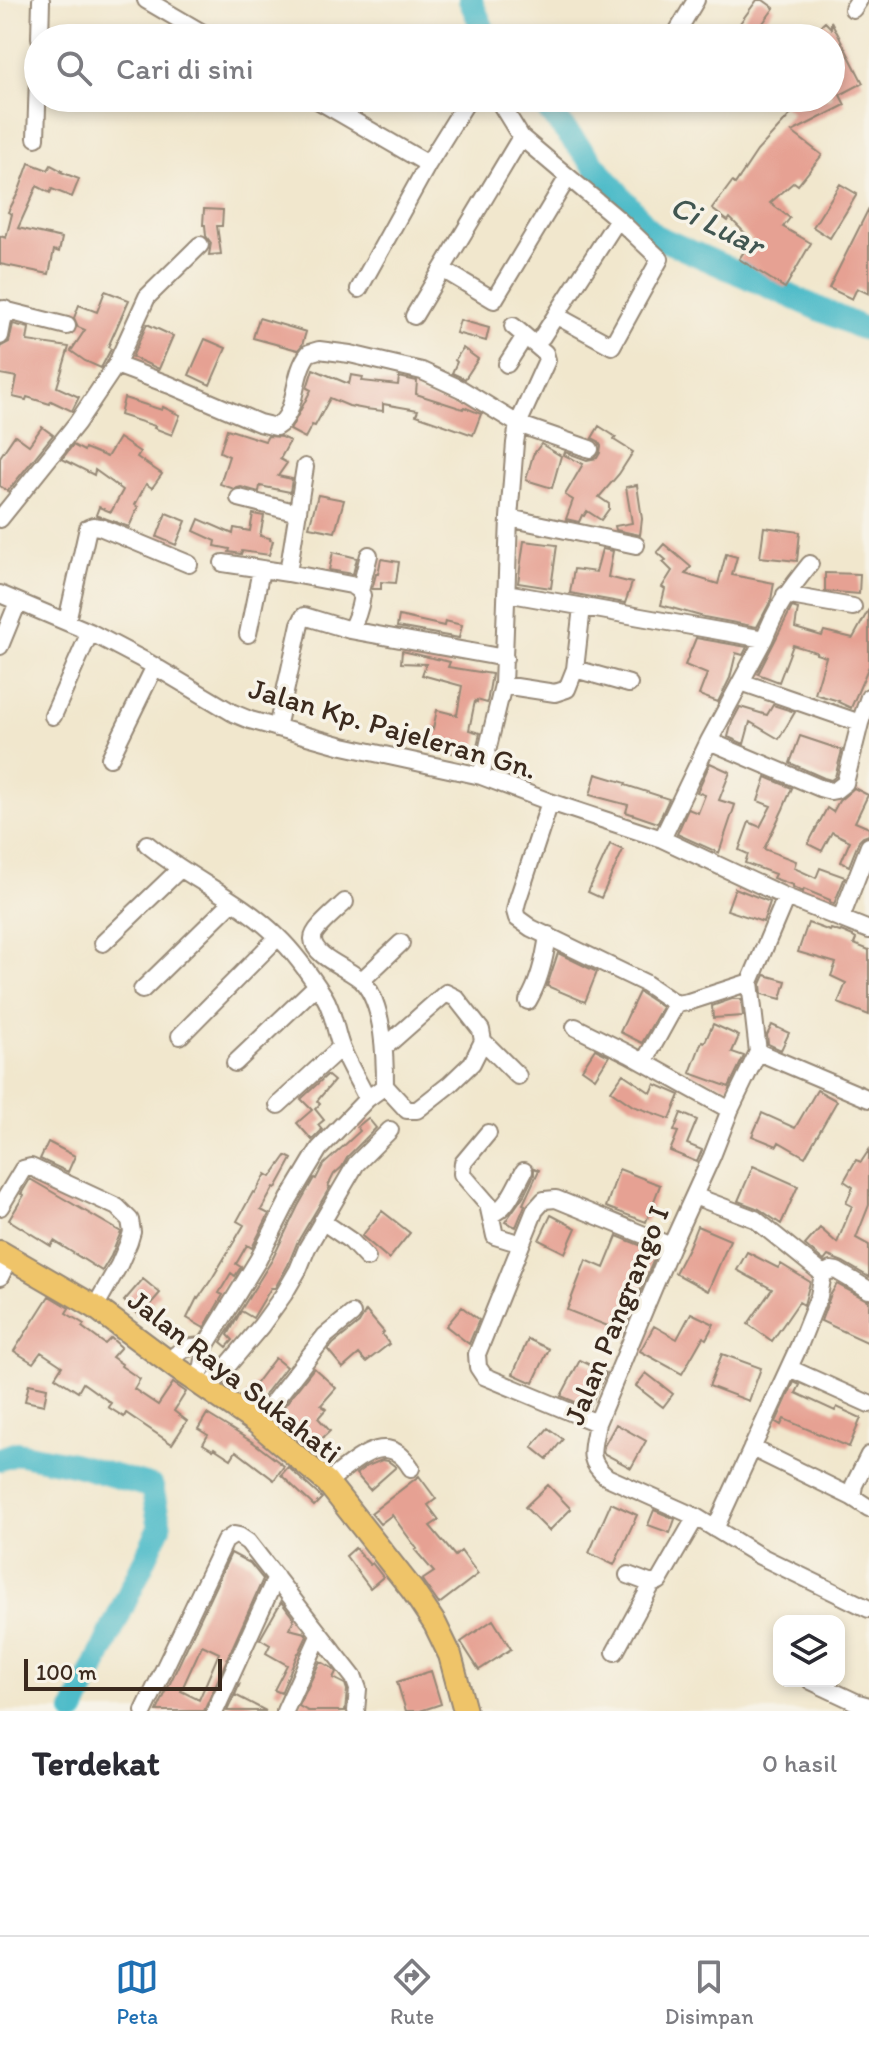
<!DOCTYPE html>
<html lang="id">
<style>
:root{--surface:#fff;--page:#f2f2f3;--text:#2b2b33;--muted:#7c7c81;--line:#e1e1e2;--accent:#1f6fb2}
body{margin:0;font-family:Itim,sans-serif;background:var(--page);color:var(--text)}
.controls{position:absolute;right:24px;bottom:24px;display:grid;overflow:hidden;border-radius:16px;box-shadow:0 4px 12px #0003}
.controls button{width:72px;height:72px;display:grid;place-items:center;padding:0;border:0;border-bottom:2px solid var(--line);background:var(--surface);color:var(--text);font:40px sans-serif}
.scale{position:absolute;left:24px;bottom:20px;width:198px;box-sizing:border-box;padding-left:8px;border:4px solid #3b2a1e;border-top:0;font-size:22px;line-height:28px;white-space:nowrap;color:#3b2a1e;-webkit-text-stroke:6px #f7f3e8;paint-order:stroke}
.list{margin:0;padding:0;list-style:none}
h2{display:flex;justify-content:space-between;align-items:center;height:104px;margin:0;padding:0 32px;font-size:34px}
h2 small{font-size:26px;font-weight:400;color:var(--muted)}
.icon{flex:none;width:44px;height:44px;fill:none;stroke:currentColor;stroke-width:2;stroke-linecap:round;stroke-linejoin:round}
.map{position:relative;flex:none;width:869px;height:1711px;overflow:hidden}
.search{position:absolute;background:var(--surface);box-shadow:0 4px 12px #0003;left:24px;right:24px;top:24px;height:88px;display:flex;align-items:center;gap:20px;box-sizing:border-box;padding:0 28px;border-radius:44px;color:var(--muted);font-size:30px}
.sheet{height:224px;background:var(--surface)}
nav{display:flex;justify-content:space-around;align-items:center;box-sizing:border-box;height:112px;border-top:2px solid var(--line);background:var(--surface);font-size:22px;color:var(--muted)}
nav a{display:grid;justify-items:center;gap:4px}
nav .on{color:var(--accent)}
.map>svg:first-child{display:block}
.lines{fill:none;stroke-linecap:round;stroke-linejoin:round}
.river{stroke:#4fbcc9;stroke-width:24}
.building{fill:#e6a193;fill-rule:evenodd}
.minor-casing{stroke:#968876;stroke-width:20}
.major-casing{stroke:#968876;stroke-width:26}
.minor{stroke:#fff;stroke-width:16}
.major{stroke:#efc469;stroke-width:22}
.labels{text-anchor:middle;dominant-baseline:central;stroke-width:7;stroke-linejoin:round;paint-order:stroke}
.street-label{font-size:30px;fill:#3b2a1e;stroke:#f7f3e8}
.water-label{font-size:32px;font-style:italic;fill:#415651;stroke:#f7f3e8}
</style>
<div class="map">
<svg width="869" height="1711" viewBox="0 0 869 1711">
<rect width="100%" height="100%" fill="#f7f3e8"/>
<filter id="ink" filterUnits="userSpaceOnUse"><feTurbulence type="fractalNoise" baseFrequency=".0125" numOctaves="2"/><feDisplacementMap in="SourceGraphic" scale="16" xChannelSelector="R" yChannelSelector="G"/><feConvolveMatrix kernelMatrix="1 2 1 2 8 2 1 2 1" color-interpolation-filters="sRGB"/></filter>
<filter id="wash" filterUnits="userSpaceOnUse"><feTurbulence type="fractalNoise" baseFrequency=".006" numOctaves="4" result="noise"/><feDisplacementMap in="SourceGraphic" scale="32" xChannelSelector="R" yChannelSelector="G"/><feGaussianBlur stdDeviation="1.8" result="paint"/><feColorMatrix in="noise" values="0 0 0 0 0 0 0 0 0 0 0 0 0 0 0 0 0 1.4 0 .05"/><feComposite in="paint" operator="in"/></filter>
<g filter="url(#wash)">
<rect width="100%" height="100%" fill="#f1e7cd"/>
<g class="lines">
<path class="river" d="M470,0l17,38
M538,98l115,137 209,93 7,1
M0,1459l17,-6 56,11 79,23 8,40 -86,184"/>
</g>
<g id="blocks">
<path class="building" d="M757,0h6l11,8 -22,30h-23z
M831,21l32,62 -23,12 5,10 -53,27 30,23 -24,30 -4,-3 -24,21 20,15 -7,9 28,16 -26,45 -46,-29 13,-19 -22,-22 -2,3 -16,-12 20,-27 3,2 22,-33 35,-38 -17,-15h56v-60h-23l17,-16 6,6z
M29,163l19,7 3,-5 11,6 -1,1 18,7 -7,18 -20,-8 -2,4 -13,-7 -19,42 44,10 -3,14 -5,-2 -5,24 -49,-10v-28l6,2 6,-24 -4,-2 10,-19z
M840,184l17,10 -27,44 -17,-11z
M869,208v86l-12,-6 -5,11 -23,-11z
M204,209l19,1 -1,16h-5l4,28 -12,1 2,-12 -5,-7 -1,-11h-2z
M105,291l24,9 -21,47 3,2 -10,19 -16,-7 -14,-10 14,-21 -7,-3 -4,-9 5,-13 18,7z
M259,318l47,14 -4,13 -4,5 -45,-12z
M460,320l29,8 -3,13 -30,-8z
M13,324l16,4 -2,13 42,6 -12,40 22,10 -7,14 -21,-10 -1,3 -23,-7 -1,3 -13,-3 4,-20 -17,-3v-27l9,-5z
M147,324l26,12 -14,33 -27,-12z
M205,339l21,9 -16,37 -21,-10z
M463,348l15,11 -13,20 -13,-6 5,-11 -2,-2z
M313,369l36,15 2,-9 12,2 -1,4 36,4 1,-8 18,4 -1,13 47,15 1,-2 17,7 -8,21 -57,-20 2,-5 -35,-6v7l-18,-2 -16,-3 -19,-8 -15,28 -3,-1 -7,13 -15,-8 21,-40 -4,-2z
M124,398l38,12 1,-3 17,8 -8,20 -18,-7 1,-2 -35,-11z
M599,426l17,11 -2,3 19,12 -14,22 -20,23 10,7v5l-8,11 -14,-9 -3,5 -2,-1 -3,7 -13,-3 7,-19 -8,-5 18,-31 -19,-9 1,-3 22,8 10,-2 3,-5 1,-7 -3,-5 -6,-3z
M42,427l11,8 -45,56 -8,-5v-29l15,-22 14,10z
M227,429l38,12 3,-5 13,1 9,4 -10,18 7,4 -9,13 14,3 -2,13 -30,-6 -1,6 -18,-5 -7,2 -14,-5 9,-28 -9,-4z
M119,438l21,14 -3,5 25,17 -10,14 -6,-4 -11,21 3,2 -9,20 -33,-12 3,-8 12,5 12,-22 -28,-20 -1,5 -32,-16 11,-14 11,6 1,-3 22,9z
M541,444l20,12 -9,32 -26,-8 7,-25z
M637,485l5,34 -2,16 -24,-5 -1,-4 17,-3 -6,-36z
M318,495l26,5 -9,32 -26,-5z
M166,513l20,8 -10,24 -19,-8z
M253,514l11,2 -4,20 10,2v2l3,1 -4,14 -27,-4 -1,3 -12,-2 1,-3 -15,-3 1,-5 -22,-10 5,-12 34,15 1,-6 16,3z
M764,527l36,5 -3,29 -37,-4z
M524,541l33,4 -6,43 -33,-5z
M664,544l27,23 -6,7 33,10 8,-30 11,3 -5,18 42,8 -3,17 -14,27 -53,-10 -43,-12 4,-16 -3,-2 10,-16 -9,-9 3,-2 -9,-8z
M602,549l11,2 -5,26 24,6 -7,20 -55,-10 4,-24 22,3z
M333,552l24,6 -4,16 -24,-4z
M381,559l18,3 -3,21 -15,-1v7h-9l4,-15h2z
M825,573l35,1 -1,20 -34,-3z
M792,607l6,2 -3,19 27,8 2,-5 29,7 16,-29v57l-18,42 -13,-6 1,-1 -24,-7 11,-37 -10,-3v-2l-23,-7 -14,37 -21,-8z
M399,616l45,10 1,-5 17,4 -3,13 -62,-11z
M696,638l51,9 -4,8 -7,-2 -6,25 -12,24 -19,-7 8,-21 -22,-9z
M402,651l48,11 -2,5 44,7 -5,29 -10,-3v2l-2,-1 -6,29 11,3 -6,26 -28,-8 -1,1 -18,-3 4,-21 2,1 4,-19 20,5 5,-29 -40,-11 4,-11 -25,-1z
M773,705l22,7 -16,27 -29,-17 -6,22 -16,-7 4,-15 8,-15 27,8z
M800,736l42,14 -7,27 -4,3 -7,-2 -34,-15z
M710,763l20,9 -11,28 16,5 -16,48 -42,-19 11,-25 10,4 7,-18 -8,-3z
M596,774l30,9 -1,2 44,14 -11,24 -32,-11 2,-7 -38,-10z
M766,777l26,11 -9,21 -19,40 32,12 -2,7 22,10 4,-10 25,9 -11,27 -4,-2v-2l-26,-11 -1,3 -10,-5v-2l-20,-7 2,-4 -30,-11 3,-9 -9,-4 10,-28 11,5 11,-21 -13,-5z
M854,788l14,7 -13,27 14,6v7l-6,2 -4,4 -10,25 -8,-4 9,-21 -18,-9 -10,19 -14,-7 19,-36 6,4 6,-11z
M610,844l13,6 -22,48 -13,-6z
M735,888l35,14 -7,20 -36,-12z
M808,923l22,8 1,-2 9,3 1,-1 12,5v1l3,2 -2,5 15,6v65l-31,-12 8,-20 -15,-7 5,-13 -38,-11z
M558,953l39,19 -12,30 -38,-16z
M765,975l21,6 -5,18 -19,-5 -1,-10z
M639,992l23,15 -20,36 -22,-11z
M732,999h9l2,17 -30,2 -1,-12z
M713,1024l26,12 -7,16 12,4 -15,31 -39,-14 12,-32 3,1z
M772,1025l17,8 -8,17 -13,-6 -1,-9z
M595,1049l14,7 -14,22 -13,-9z
M623,1074l28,19 4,-9 25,11 -10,24 -37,-13 -22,-15z
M327,1075l7,6 -17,20 3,3 -5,5 9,11 -6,5 4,5 -10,10 -15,-17 15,-13 -11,-11z
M817,1090l20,11 -32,56 -26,-15 -2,4 -25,-10 10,-23 33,15z
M681,1113l16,7 -10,24 15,6 -5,12 -27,-11 8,-19 -4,-1z
M368,1118l8,10 -28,28 -6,11 -8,7 -6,12 2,1 -33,56 -9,22 -13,23h-4l-18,30 -12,-7 -13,24 5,5 -6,7 -6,-5 51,-82 26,-54 16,-28 2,1 7,-14 37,-34 -3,-4z
M48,1142l27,14 -7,16 -28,-13z
M869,1150v55l-13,33 13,7v32l-26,-15 -15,-6 -4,5 -19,-16 15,-17 17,15 15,-37 -6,-3 7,-16 -9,-6 12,-21 5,2z
M286,1156l6,3 -16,29 -2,-1 -13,23 8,4 -17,34 -5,-3 -11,19 5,3 -6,9 -4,-3 -12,20 4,2 -19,33 -17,-10 10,-20 1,1 15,-22 31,-52 -7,-4 16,-29 2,1 11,-19 5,3z
M753,1166l45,20 -17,38 -22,-15 -21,-8z
M534,1168l5,2 -16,34 2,1 -9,22 -11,-5 19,-27 10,-20z
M619,1169l41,16 -14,37 -40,-15z
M30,1179l91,53 -10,24 -9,15 -48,-30 -3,5 -42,-26 15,-25 -3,-1z
M382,1211l28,22 -21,26 -27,-23z
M551,1215l25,13 -11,25 -26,-13z
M697,1226l33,14 -22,51 -33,-18 14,-27z
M617,1236l40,16 -34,80 -56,-22 19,-50 18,8z
M747,1252l31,16 3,-4 29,18 -6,23 -5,-3 -27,39 -24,-17 24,-35 -35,-19z
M143,1279l17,14 -20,23 -16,-15z
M837,1284l32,17v42l-48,-22 10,-27z
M49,1296l20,12 -3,5 18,11 -2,3 23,17 6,-6 10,9 -9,10 10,7 -1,2 19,13 -6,10 24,16 15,-22 13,9 -12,19 13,10 -15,23 -46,-31 -2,4 -16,-10 3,-4 -28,-20 -5,9 -23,-15 7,-11 -21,-14 -8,11 -19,-12z
M462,1307l17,13 -10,24 -23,-18z
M366,1311l18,21 -2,2 7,10 -23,18 -7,-8 -16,14 -15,-18 5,-6 26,-21z
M691,1313l23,11 -8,15 -3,-2 -21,37 -42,-23 14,-25 23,13z
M528,1339l21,10 -16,34 -20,-9z
M722,1354l39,14 -12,33 -40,-15z
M275,1358l11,9 -29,38 -11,-9z
M580,1360l26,13 -17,35 -28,-12z
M314,1368l22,20 -15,17 5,4 -8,9 12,13 -15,14 -34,-35z
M646,1373l27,21 -10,13 -27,-21z
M794,1382l6,3 -4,8 39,18 2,-4 24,11 -12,29 -65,-28 -3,6 -5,-3z
M29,1384l18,4 -3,17 -19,-4z
M207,1414l47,29 30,23 -10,14 -38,-29 -5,8 -17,-11 -1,2 -10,-6 5,-9 -10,-6z
M616,1424l30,17 -15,27 -28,-15 1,-7z
M548,1428l15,11 -16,20 -15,-12z
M382,1460l6,1 8,6 -26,23 -14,-16 9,-7z
M288,1467l34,31 -8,8 -33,-31z
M419,1476l17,23 -8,6 11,15 -9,6 25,30 6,-5 17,23 -39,30 -17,-24 12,-8 -19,-22 2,-1 -25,-34 -12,9 -9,-11z
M548,1485l23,24 -22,22 -24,-24z
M611,1503l26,12 -23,50 -25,-12z
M654,1510l21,9 -5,14 -22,-8z
M355,1548l15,17 2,-2 11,14 -13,11 -24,-32z
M231,1553l19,10 13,16 -59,132h-47zM202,1645l17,8 -20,47 -18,-9z
M281,1602l13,17 -5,10 16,4 2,3 -8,17h-1l-17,40 -7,-3 13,-25 -21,-12 4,-8 -10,-6z
M493,1620l18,29 -32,21 -18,-28z
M320,1661l12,7 4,4 -3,6 12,6 2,6 -2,21h-37l-9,-5z
M431,1671l10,33 -21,7h-14l-9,-29z
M240,1683l-5,12 31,16h-39z"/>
</g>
</g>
<g filter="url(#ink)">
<use href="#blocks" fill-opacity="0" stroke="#968876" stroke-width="2"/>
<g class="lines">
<g class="minor-casing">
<path id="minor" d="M146,0l65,38
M853,9l6,-9
M677,32l19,-32
M40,38l1,-38
M314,98l114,66 41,-66
M497,98l24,39 97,82 42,40 -48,87 -55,-30
M36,138l2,-61
M442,269l52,31 74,-123
M359,289l69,-125
M0,309l67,17
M414,316l107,-179
M0,336l5,-27
M542,337l76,-118
M507,364l18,-28
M116,365l54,20 89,38 17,4c23,-14 15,-52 33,-74l10,-3 31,4 72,17 39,18 57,35 72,25
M305,467l-17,106 63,12 6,4 5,6c-2,13 -5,24 -12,35
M239,498l59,15
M509,518l127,27
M0,519l77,-96 39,-58 31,-68 53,-52
M223,563l65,10
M360,591l9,-36
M506,593l258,46c12,-31 25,-49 46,-75
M0,594l90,38 59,31 84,50 17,7 93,26 138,30 69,26 112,37 124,58 83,33
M785,595l68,12
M67,621l21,-93 5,-2 7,1 89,37
M248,634l13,-64
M0,646l18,-44
M575,669l54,15
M741,682l119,41
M503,685l52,8 12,-4 8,-20 7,-62
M53,716l37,-84
M277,728l23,-104 4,-8 46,14 155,28
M709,741l111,47 11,3 5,-1 9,-7 15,-60 9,-26
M110,758l45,-92
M481,776l22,-91 6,-167 6,-75 3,-19 29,-64 -2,-7 -32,-27
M550,802l-33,100 -2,9 2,7 14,10 114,55 31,21 12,-2 62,-20
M662,839l47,-98 55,-102
M147,844c41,34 93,55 131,93 18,17 33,39 46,59 10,16 11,36 18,53 7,17 17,33 25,50
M786,897l-36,85 8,70 -28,58 -18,46 -41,90 -74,177c-4,25 -12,36 10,54l89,40 62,38 111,54
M841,918l28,-72
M103,943l77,-74
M362,980l39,-37
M142,990l90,-88
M528,1001c12,-20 17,-44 20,-66
M575,1027l54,27 101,56
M180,1036l98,-99
M385,1047l61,-54 10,5 25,32 2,11 35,35
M758,1052l111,47
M644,1062l32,-58
M235,1063l81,-77
M385,1086l22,24h10l33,-26 22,-21 11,-22
M278,1105l63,-58
M488,1133l-25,30 -1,11 26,30 7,32 26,8
M694,1196l61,23 68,55
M0,1207l23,-38 8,-2 86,40 13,13 2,12 -3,10 -10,23 -24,42
M491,1214c16,-4 25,-29 33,-43
M322,1221l29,20 16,17
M823,1274l8,-4 6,1 32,19
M0,1277l10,-20
M204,1348l54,-88 31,-61 30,-50 48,-50 18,-13c0,-29 -1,-79 -21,-103 -11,-14 -50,-24 -51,-44 -1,-9 24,-29 32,-37
M168,1361c10,-9 22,-18 36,-13 1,14 -1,21 -8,33
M789,1368l80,36
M208,1389l53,-63 23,-32 14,-24 9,-22 49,-84 34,-34
M257,1423l68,-87 27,-22
M597,1423l-113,-47 -6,-9 -1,-13 58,-144 9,-10 12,-1 115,47
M752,1448l100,49 17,11
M327,1482c28,-20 59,-55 84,-14
M852,1497l2,-12 15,-30
M715,1529l84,-183 20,-50 4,-22
M628,1575l24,9 7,-3 37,-64
M615,1652l37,-68
M811,1681l47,22 11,3
M144,1711l81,-170 9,-6 5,1 9,6 106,136 4,11 -2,22
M215,1711l61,-134
M285,1711l35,-77"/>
</g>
<g class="major-casing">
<path id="major" d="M0,1252l95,55 83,62 79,54 70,59 86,109 22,33 15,31 15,56"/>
</g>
<use href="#minor" class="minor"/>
<use href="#major" class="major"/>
</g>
</g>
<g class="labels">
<g class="street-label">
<text transform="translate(393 728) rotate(16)">Jalan Kp. Pajeleran Gn.</text>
<text transform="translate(616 1315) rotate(-68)">Jalan Pangrango I</text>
<text transform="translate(235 1376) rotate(38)">Jalan Raya Sukahati</text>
</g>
<g class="water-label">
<text transform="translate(717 225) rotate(26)">Ci Luar</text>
</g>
</g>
</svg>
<div class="controls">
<button><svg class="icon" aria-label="layers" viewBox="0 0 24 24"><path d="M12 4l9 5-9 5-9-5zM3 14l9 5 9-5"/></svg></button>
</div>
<div class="scale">100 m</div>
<div class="search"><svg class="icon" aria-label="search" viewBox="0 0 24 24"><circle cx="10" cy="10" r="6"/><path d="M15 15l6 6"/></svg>Cari di sini</div>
</div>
<section class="sheet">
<h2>Terdekat<small>0 hasil</small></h2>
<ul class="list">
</ul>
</section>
<nav>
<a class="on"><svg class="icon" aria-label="map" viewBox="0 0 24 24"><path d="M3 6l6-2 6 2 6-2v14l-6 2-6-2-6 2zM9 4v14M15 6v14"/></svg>Peta</a>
<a><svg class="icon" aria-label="directions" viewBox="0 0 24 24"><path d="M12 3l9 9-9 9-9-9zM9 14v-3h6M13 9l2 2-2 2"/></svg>Rute</a>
<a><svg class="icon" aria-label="saved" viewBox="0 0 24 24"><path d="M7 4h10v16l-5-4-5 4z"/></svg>Disimpan</a>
</nav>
